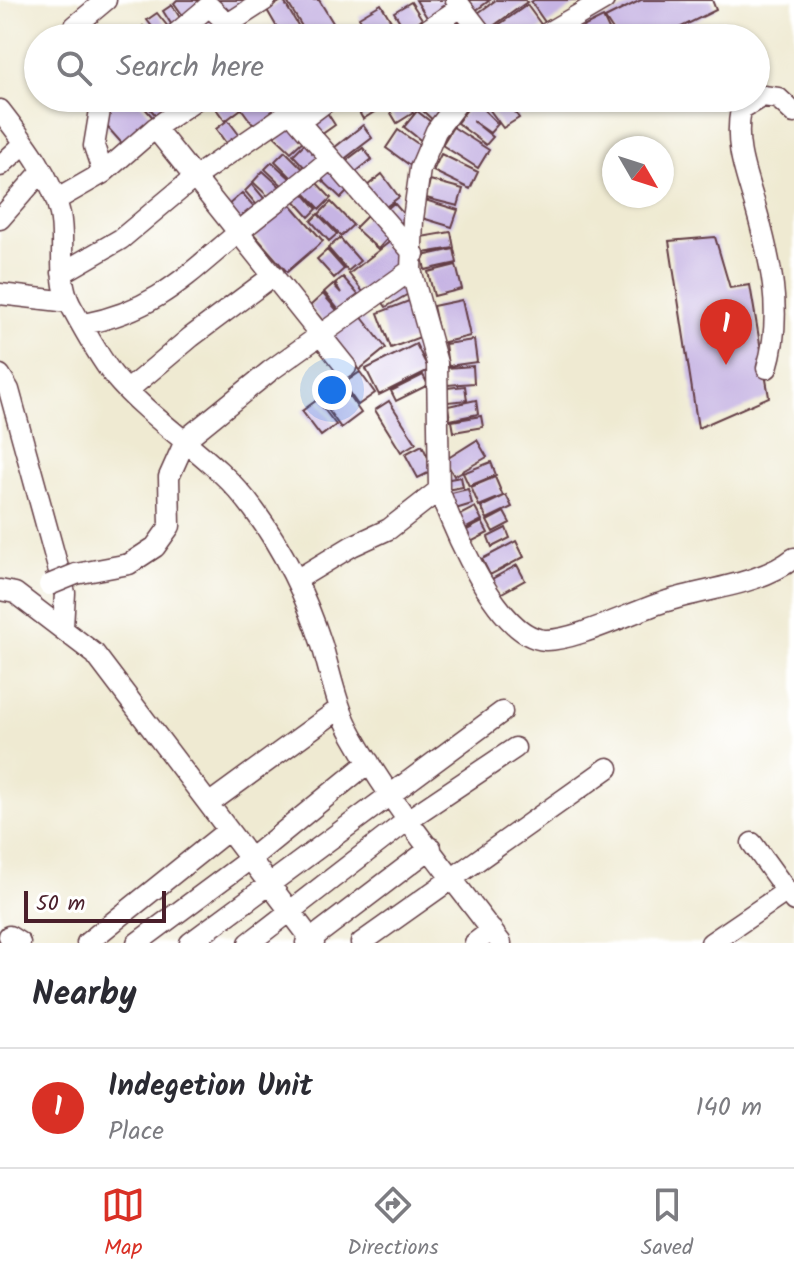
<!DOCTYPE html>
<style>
:root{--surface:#fff;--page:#f7f7f7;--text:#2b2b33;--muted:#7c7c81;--line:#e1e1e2;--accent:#d93025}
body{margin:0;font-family:Kalam,sans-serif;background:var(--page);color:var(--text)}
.compass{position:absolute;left:602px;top:136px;width:72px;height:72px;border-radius:50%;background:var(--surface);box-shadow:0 2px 6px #0004;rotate:129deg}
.scale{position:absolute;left:24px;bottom:20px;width:142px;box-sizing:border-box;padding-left:8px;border:4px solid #4a1f2b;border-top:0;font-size:22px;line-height:28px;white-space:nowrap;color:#4a1f2b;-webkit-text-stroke:6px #fff;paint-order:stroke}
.you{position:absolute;left:332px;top:390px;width:28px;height:28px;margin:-20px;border:6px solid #fff;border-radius:50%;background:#1a73e8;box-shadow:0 0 0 12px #1a73e833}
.badge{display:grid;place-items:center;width:52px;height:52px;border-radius:50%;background:var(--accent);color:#fff;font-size:26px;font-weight:700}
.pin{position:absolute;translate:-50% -66px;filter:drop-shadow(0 2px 4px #0008)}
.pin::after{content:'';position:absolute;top:42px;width:28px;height:24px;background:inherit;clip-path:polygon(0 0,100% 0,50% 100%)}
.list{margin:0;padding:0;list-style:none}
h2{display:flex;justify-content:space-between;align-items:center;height:104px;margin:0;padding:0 32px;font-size:34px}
h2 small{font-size:26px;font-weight:400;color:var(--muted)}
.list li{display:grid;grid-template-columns:52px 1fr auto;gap:24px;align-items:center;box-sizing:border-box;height:120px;padding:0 32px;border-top:2px solid var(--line)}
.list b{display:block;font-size:30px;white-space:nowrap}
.list p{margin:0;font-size:26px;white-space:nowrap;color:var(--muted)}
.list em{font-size:26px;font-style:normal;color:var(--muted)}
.icon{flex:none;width:44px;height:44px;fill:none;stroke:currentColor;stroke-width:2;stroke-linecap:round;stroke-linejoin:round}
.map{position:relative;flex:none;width:794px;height:943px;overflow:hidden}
.search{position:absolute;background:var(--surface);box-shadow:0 2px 6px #0004;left:24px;right:24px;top:24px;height:88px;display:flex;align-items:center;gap:20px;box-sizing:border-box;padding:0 28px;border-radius:44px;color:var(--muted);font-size:30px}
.sheet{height:224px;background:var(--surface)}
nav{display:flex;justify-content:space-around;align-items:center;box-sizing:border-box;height:112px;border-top:2px solid var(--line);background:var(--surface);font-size:22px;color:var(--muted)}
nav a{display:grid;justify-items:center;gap:4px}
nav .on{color:var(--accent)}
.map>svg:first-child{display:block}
.building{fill:#c6b4e3}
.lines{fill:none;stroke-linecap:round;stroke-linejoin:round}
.minor-casing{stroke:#633d44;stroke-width:23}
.minor{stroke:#fff;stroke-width:20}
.minor-bridge-casing{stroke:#633d44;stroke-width:23;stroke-linecap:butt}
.minor-bridge{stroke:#fff;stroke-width:20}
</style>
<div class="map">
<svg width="794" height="943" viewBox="0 0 794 943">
<rect width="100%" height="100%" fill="#fff"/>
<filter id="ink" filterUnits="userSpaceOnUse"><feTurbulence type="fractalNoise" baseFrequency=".0125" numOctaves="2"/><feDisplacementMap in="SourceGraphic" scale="16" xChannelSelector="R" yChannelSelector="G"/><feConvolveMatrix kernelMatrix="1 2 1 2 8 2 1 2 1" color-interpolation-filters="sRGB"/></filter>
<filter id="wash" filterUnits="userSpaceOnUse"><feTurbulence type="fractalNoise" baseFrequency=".006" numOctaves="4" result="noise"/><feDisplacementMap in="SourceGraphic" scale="32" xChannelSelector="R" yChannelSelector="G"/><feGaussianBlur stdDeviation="1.8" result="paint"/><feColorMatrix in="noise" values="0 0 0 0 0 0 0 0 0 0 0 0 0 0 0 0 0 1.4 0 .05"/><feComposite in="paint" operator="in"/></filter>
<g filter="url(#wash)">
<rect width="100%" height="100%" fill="#efead2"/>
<g id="blocks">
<path class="building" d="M177,0h21l3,5 -17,12 -10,-14z
M213,0h29l2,3 -19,14z
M283,0l16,27 -17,9 -15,-26z
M286,0h33l16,26 -26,12z
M416,0h28l4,6 -20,13z
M467,0h23l-15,11z
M496,0h29l2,2 -38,27 -11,-16z
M534,0h48l-35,25 -16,-23z
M641,0h71l4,10 -57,28h-41l-13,-20z
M411,2l11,17 -17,11 -11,-18z
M381,4l20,34h-29l-13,-21z
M172,5l10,16 -9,6 -10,-16z
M527,5l16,22 -15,11h-33l-5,-7z
M157,13l16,20 -7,5h-5l-14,-18z
M207,14l16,22 -3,2h-19l-10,-13z
M603,17l10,21h-37l-3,-6z
M459,23l9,15h-12l-6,-9z
M143,26l13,12h-24z
M108,98h28l20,23 -30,27 -24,-27z
M153,98h5l12,14 -10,8 -14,-16z
M208,98h25l8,11 -16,12z
M254,98h22l8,12 -27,20 -16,-22z
M351,98h32l4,6 -24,15z
M404,98l9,15 -16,10 -9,-15z
M409,98h36l8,7 -17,18z
M481,98h24l14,20 -16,10z
M507,98h15l6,8 -10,7z
M474,100l24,24 -8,9 -17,-12 20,16 -7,8 -29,-22z
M326,111l9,14 -17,12 -9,-14z
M417,111l19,15 -13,16 -19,-15z
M286,118l20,20 -15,14 -20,-19z
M228,120l15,20 -12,10 -15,-21z
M363,125l9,13 -29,22 -9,-12z
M453,127l36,23 -11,18 -36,-23z
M398,130l26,18 -13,18 -25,-18z
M308,140l17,19 -15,14 -17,-18z
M363,148l9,11 -20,16 -9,-12z
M285,151l23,23 -10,10 -23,-23z
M441,154l37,18 -8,17 -37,-18z
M272,162l21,19 -7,8 -21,-20z
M326,167l24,22 -9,9 -23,-22z
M263,171l22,20 -11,11 -21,-20z
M382,174l17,23 -20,15 -17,-22z
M430,180l33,9 -5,17 -32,-8z
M315,181l16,17 -11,11 -16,-17z
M252,184l16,19 -8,6 -15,-18z
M301,190l16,19 -8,8 -17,-19z
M242,193l16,18 -15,13 -16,-18z
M425,200l33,10 -6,17 -33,-10z
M288,201l35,40 -36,31 -35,-40z
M331,202l22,23 -12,11 -22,-22z
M394,203l13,15 -14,12 -13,-15z
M318,214l19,20 -8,7 -18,-20z
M368,215l22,21 -12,13 -23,-21z
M451,232l3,16 -31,5 -2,-16z
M715,237l15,51 20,-3 19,112 -71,31 -29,-187z
M340,238l20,23 -12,10 -20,-23z
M392,240l18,23 -43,34 -18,-23z
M454,249l3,14 -32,7 -3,-14z
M327,250l17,19 -10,9 -17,-19z
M456,265l6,24 -28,7 -6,-24z
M343,277l19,22 -20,15 -18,-22 9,-8 8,9 -6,-10z
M404,283l6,10 -24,14 -6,-9z
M323,294l18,21 -13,12 -18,-21z
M414,299l14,35 -37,14 -13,-35z
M462,300l8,36 -29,7 -8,-37z
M360,315l26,33 -27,22 -26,-34z
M474,340l3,22 -29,4 -3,-22z
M416,344l13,26 -50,25 -13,-26z
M473,366l1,17 -27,2 -1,-17z
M360,372l15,21 -17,12 -15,-21z
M423,375l5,10 -32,16 -5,-10z
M340,383l21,30 -20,15 -22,-31z
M465,386l2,14 -19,2 -1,-14z
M317,400l19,25 -15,11 -19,-25z
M476,400l2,14 -28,6 -2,-14z
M389,401l27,42 -15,9 -26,-42z
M481,416l2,11 -29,5 -2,-11z
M477,440l10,17 -33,19 -9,-16z
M422,445l12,25 -16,8 -13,-24z
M491,462l5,13 -27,11 -6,-13z
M461,477l2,10 -17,3 -2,-10z
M495,477l8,19 -24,10 -8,-19z
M468,489l4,15 -20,6 -5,-16z
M506,495l6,12 -25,12 -6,-12z
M475,507l7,13 -25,13 -7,-13z
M504,512l6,11 -17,9 -6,-11z
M482,522l6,11 -19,10 -6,-11z
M506,528l4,10 -18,9 -4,-10z
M516,541l8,16 -34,18 -8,-16z
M517,565l8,15 -25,14 -8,-15z"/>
</g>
</g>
<g filter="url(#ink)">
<use href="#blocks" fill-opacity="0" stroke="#633d44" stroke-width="2"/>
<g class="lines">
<g class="minor-casing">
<path id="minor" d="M456,0l29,38
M76,38l-1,-12 31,-26
M171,38l38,-32 19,18
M239,38l-11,-14 37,-24
M415,38l46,-31
M539,38l65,-38
M102,98l-8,48 9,27
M0,110c23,30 52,66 60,104 6,30 -4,61 10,90 12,22 28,52 44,72 42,50 102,81 140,134 30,41 52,86 68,135 9,31 15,63 31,91 41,73 98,140 148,207
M299,122l115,132
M155,128l191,239
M0,166l24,-22
M56,200l47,-27 52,-45 43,-30
M0,219l42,-48
M62,273l59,-34 74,-62 96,-66 8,11 32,-24
M0,294l69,8
M84,324c72,-14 102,-48 155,-92 29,-25 62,-47 91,-73
M767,368c17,-55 3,-110 -12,-163 -10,-34 -21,-61 -14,-96l22,-13 15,2 16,15
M0,375l9,15 56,203 -2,34
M128,390l63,-53 83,-62
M439,490c14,38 59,148 106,150 30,1 91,-30 122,-39 40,-13 93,-16 127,-43
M76,574l53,-10 26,-17 15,-21 -1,-49 17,-38 84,-68 141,-101
M296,580l56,-34 37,-17 50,-39 -2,-127 -26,-93 2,-51 7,-50 16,-38 25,-33
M0,590l15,3 80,61 219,289
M210,803l129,-94
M752,843l42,58
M9,936l11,7
M87,943l140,-112
M137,943l113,-84 119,-97
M190,943l312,-231
M249,943l160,-124 106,-71
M306,943l125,-95
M361,943l247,-175
M475,943l17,-13
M711,943l76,-52"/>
</g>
<use href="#minor" class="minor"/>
<g class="minor-bridge-casing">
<path id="minor-bridge" d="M49,585l27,-11"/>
</g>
<use href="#minor-bridge" class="minor-bridge"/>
</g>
</g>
</svg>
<svg class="compass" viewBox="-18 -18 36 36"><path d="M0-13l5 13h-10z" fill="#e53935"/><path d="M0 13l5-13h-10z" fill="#7c7c81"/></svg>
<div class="scale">50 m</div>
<div class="you"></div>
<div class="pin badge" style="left:726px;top:365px">1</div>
<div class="search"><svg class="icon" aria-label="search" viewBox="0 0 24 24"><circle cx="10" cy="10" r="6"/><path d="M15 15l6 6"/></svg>Search here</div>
</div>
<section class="sheet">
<h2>Nearby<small></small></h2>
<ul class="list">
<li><span class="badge">1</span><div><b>Indegetion Unit</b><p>Place</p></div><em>140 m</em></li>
</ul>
</section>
<nav>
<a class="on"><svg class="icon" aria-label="map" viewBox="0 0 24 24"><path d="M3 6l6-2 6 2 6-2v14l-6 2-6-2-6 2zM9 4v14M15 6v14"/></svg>Map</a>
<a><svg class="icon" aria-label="directions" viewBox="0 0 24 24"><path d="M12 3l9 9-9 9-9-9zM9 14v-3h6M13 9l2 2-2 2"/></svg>Directions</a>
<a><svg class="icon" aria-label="saved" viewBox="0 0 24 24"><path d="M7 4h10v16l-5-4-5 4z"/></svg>Saved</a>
</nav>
